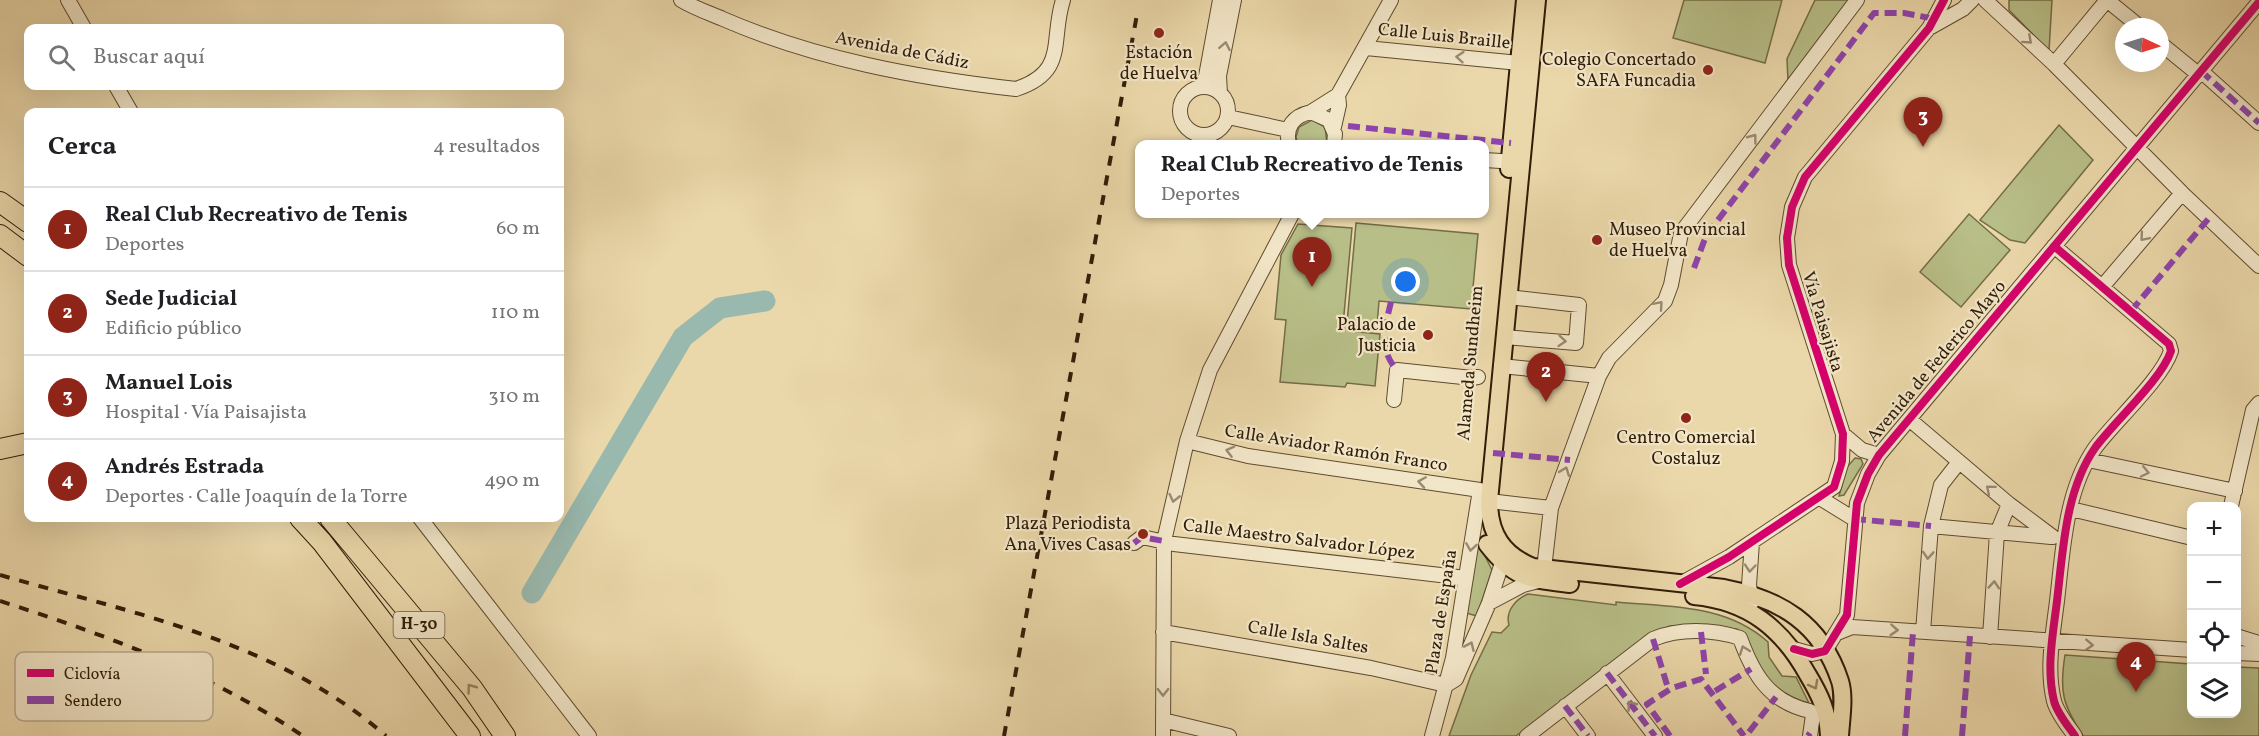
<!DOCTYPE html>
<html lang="es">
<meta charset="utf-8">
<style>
:root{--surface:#fff;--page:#f2f2f2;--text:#202124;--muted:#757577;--line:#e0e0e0;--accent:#8f2418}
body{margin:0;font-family:Vollkorn,serif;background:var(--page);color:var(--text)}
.controls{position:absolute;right:18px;bottom:18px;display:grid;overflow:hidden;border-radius:12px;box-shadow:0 6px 24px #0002}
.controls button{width:54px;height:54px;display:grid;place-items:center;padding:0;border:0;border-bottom:2px solid var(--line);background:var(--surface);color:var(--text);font:30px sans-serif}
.compass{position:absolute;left:2115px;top:18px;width:54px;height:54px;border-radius:50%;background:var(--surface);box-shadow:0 6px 24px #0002;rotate:94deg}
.you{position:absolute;left:1406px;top:282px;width:21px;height:21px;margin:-15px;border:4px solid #fff;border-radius:50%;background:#1a73e8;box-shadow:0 0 0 9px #1a73e833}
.badge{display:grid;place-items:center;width:39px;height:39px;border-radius:50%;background:var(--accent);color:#fff;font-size:20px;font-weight:700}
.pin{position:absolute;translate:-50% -50px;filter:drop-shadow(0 2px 3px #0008)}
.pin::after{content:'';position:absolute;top:32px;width:21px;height:18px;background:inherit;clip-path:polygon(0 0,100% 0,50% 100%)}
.popup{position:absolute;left:1135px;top:140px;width:354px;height:78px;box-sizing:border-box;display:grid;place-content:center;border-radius:12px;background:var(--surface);filter:drop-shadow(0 2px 4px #0005);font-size:20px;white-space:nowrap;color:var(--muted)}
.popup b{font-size:22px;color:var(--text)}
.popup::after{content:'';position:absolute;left:50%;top:100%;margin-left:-12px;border:12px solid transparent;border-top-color:var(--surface)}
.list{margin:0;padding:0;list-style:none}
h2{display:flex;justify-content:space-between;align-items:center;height:78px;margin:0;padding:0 24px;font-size:26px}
h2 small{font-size:20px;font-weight:400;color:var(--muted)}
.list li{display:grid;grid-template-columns:39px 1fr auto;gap:18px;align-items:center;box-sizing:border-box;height:84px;padding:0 24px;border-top:2px solid var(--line)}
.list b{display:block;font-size:22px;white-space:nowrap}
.list p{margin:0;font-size:20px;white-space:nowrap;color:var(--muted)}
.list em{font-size:20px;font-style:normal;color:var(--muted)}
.icon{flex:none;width:33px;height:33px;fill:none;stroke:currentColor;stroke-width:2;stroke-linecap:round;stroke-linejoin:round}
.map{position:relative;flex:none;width:2259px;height:736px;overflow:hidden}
.search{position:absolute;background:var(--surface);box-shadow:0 6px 24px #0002;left:24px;top:24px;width:540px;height:66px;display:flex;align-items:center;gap:15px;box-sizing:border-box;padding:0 21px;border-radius:12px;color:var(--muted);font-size:22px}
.panel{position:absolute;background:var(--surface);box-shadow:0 6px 24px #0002;left:24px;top:108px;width:540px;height:414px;border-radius:12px}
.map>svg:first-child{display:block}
.green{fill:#b8be87;stroke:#746d47;stroke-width:1.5}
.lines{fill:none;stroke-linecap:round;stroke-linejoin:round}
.river{stroke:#99b9af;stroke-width:21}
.minor-casing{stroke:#5f4b30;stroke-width:16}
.major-casing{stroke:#301c07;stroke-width:20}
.highway-casing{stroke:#301c07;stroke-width:22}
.minor{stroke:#f2e6c8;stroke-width:14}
.major{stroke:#ebd8aa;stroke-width:16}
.highway{stroke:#ebd8aa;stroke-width:20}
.rail{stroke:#301c07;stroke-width:4;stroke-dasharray:10 10;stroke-linecap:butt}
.quiet{stroke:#8e44ad;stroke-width:6;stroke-dasharray:12 6;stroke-linecap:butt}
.cycleway-casing{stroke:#f2e6c8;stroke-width:11}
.cycleway{stroke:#d6006c;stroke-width:8}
.oneway{stroke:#9b8b71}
.oneway2{stroke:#978361}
.poi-dot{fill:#8f2418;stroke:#f2e6c8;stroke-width:2}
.labels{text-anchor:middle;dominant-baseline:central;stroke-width:4.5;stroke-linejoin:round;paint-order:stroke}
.shield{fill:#f2e6c8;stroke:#6a5941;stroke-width:1.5}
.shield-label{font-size:16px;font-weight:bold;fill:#301c07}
.street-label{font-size:18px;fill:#301c07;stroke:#f2e6c8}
.poi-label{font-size:18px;fill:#301c07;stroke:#f2e6c8;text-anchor:end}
.key{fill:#f2e6c8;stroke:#b8a98e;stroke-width:1.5}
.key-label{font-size:16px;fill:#301c07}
</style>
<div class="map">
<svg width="2259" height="736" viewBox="0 0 2259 736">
<rect width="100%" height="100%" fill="#ebd8aa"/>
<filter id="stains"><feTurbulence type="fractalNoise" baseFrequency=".00333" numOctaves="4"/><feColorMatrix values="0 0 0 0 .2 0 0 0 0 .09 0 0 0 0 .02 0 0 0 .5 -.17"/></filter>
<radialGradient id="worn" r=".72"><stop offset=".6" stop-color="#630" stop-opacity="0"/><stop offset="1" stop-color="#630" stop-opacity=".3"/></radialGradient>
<path class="green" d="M1684,0h98l-17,63 -92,-25z
M1815,0h34l-61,81 -1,-22z
M2009,0h43l-3,51 -40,-41z
M1312,120l13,7 2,16 -29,1 -2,-7 3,-10z
M2059,125l34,35 -68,83 -15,-3 -30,-20z
M1969,214l41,36 -49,57 -41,-35z
M1356,223l122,11 -7,75 -92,-8 -2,25 -30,-3z
M1298,224l54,4 -9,97 7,1v5l30,3 -5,52 -28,-3 -2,4 -65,-5 6,-62 -11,-1 6,-64z
M1855,458l6,1 2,5 -19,31 -5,1 8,-29z
M1477,540l15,30 -15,46 -11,-3z
M1528,594l88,11v-3c54,5 110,2 152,40l1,15 13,19 14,1 13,26c-23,-6 -42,-20 -53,-42 -6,-12 -8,-24 -19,-32l-67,-3 -21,8 -133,102h-67l22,-61 21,-43 9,1 8,-8c-4,-14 7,-26 19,-31z
M2065,655l126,9 1,50h44l1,-47 22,1v68h-176c-20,-31 -24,-44 -18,-81z"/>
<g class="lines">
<path class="river" d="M532,593l151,-256 37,-29 45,-7"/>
<g class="minor-casing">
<path id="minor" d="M68,0l16,28
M681,0c13,8 28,13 42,19 92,40 194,59 293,70 52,-17 34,-48 47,-89
M1985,0l69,64 128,129 77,73
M2107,0l33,27
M1931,27l32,-18 9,-9
M2160,43l38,31
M1366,48l153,15
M2054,64l53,-64
M2201,71l58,52
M116,86l15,26
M1204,87l16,-87
M1180 111a24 24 0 1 1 48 0a24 24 0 1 1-48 0Z
M1220,93l-1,-17 15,-76
M1311,112l27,-17 53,-95
M1228,117l60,13
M1334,127l5,-22 -1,-10
M1289,144c-4,-17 4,-28 22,-32l18,8 6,14 -1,10
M1484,160l34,2
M2054,246l115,98 2,7c-9,28 -57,71 -76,97 -30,43 -32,103 -38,153 -4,33 -11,67 -3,100 3,12 14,25 21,35
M2102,287l80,-94
M1504,337l72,6 3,-38 -71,-8
M1501,366l98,10
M1394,400l3,-30 75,8 6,-1
M1909,419l100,85 44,33
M1843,434l19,16 17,5
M1187,441l61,15 232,34 -27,168 -21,78
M2088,460l147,31
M1820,498l34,21
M1489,501l62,7
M2231,506l22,-96 6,-7
M2071,509l121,29
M420,518l169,218
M1931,526l120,11
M1752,542l-3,43 3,17
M1134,543l8,-6 32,7 292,34
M1544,569l7,-61 48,-132 10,-18 56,-57 6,-16 10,-52 176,-233
M1680,584l49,-27 105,-70 8,-26 1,-27 -54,-169 -2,-27 5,-31 13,-30 124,-149 15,-28
M1489,603l34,-18 19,-5
M1163,632l208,36 75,17
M1923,632l8,-106 10,-41 18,-23
M1837,633l15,-6 340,23
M2236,636l23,7
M1990,637l7,-104 12,-29
M1794,649l18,5 13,-3 22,-36 10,-112 11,-29 11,-19 380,-453
M2236,653l23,1
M1607,673l48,63
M1448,684l8,-5 33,-76 13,-40 6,-6
M1565,706l23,30
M1163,720l66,16
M1163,736l1,-195 23,-100 23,-71 82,-156
M1527,736l126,-97c26,-11 60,-10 87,-1 13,36 29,64 70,73l3,4 -3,21"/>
</g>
<g class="major-casing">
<path id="major" d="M1537,0l-48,501c0,33 14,54 44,66l191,21c56,11 97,35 116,93 5,16 1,38 0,55
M1509,169l16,-169
M1487,544c27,35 41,35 83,40
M1694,596c54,5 88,32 114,79 12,20 20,37 21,61"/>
</g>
<g class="highway-casing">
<path id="highway" d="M0,202l28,20
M0,235l28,21
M0,449l28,-6
M300,518l22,24 148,194
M330,518l142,170 33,48"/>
</g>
<use href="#minor" class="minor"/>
<use href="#major" class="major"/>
<use href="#highway" class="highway"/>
<path class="rail" d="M0,575c133,38 279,67 386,161
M0,601c106,34 210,72 303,135
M1004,736l134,-727"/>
<path class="quiet" d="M2201,71l58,52
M1348,126l163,17
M1694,268l12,-32 168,-223h30l31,6
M1391,302c-6,25 -13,47 6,68
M2131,311l78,-93
M1493,453l77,7
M1854,519l77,7
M1134,543l8,-6 22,4
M1701,632l5,42
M1653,639l14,46
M1607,673l48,63
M1715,691l36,-22
M1565,706l23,30
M1749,732l27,-35
M1670,736l-23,-32 25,-16 29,-9 43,57
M1808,736l2,-3
M1905,736l8,-104
M1962,736l8,-100"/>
<g class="cycleway-casing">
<path id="cycleway" d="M2054,246l115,98 2,7c-9,28 -57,71 -76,97 -30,43 -32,103 -38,153 -4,33 -11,67 -3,100 3,12 14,25 21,35
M1680,584l49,-27 105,-70 8,-26 1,-27 -54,-169 -2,-27 5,-31 13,-30 124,-149 15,-28
M1794,649l18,5 13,-3 22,-36 10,-112 11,-29 11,-19 380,-453"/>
</g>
<use href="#cycleway" class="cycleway"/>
</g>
<defs><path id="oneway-chevron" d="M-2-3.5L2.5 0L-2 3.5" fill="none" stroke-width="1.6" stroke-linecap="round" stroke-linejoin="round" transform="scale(1.5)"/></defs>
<g class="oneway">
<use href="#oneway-chevron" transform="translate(2028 40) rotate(42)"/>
<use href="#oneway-chevron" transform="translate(1225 46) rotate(-79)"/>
<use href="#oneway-chevron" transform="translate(1460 57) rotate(-175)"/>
<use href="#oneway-chevron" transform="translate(1753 138) rotate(-53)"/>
<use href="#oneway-chevron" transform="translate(2144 237) rotate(130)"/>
<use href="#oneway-chevron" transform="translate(1659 305) rotate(-49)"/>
<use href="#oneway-chevron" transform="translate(1562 341) rotate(5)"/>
<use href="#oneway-chevron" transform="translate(1230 451) rotate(-166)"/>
<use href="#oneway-chevron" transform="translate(1565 471) rotate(-69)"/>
<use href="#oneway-chevron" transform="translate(2145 472) rotate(12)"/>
<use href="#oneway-chevron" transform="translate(1422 482) rotate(-171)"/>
<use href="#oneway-chevron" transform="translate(1990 489) rotate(-140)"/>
<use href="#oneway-chevron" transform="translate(1174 498) rotate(103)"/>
<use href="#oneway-chevron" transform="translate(1471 547) rotate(99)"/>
<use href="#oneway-chevron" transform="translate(1928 555) rotate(94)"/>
<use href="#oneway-chevron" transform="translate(1750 568) rotate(95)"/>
<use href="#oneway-chevron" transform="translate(1994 585) rotate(-86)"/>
<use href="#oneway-chevron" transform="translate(1894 630) rotate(4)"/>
<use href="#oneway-chevron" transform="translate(2089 645) rotate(3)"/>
<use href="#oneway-chevron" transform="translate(1470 646) rotate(-66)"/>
<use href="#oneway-chevron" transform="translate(1744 650) rotate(-110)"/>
<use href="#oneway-chevron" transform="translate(1163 692) rotate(90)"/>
<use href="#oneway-chevron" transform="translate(1631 705) rotate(-127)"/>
</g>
<g class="oneway2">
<use href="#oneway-chevron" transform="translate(1814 685) rotate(61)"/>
<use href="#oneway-chevron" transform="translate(471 688) rotate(-127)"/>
</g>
<g class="poi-dot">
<circle cx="1159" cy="33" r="6"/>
<circle cx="1708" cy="70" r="6"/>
<circle cx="1597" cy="240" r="6"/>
<circle cx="1428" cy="335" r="6"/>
<circle cx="1686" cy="418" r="6"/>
<circle cx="1143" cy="534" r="6"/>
</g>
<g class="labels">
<rect class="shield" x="393.5" y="612" width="51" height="26" rx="4.5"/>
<g class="shield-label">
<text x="419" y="625">H-30</text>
</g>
<g class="street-label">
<text transform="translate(1444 37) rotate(6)">Calle Luis Braille</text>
<text transform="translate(902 51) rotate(11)">Avenida de Cádiz</text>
<text transform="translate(1822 322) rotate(73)">Vía Paisajista</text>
<text transform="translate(1937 362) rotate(-50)">Avenida de Federico Mayo</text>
<text transform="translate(1471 363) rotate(-85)">Alameda Sundheim</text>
<text transform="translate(1336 449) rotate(9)">Calle Aviador Ramón Franco</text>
<text transform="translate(1299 540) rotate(7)">Calle Maestro Salvador López</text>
<text transform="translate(1442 612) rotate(-81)">Plaza de España</text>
<text transform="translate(1308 638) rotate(10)">Calle Isla Saltes</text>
</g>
<g class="poi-label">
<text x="1159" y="53" text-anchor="middle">Estación<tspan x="1159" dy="21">de Huelva</tspan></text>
<text x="1696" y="60">Colegio Concertado<tspan x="1696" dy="21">SAFA Funcadia</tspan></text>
<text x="1609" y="230" text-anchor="start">Museo Provincial<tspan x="1609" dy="21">de Huelva</tspan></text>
<text x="1416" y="325">Palacio de<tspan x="1416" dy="21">Justicia</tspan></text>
<text x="1686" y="438" text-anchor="middle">Centro Comercial<tspan x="1686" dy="21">Costaluz</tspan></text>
<text x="1131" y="524">Plaza Periodista<tspan x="1131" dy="21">Ana Vives Casas</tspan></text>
</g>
</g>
<rect x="15" y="652" width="198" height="69" rx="9" class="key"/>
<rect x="27" y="669" width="27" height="8" fill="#d6006c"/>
<rect x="27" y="696" width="27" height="8" fill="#8e44ad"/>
<g class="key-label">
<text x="64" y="679">Ciclovía</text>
<text x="64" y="706">Sendero</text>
</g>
<rect width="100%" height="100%" filter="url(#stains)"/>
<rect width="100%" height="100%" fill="url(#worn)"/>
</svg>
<div class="controls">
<button>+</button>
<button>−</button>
<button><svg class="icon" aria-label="locate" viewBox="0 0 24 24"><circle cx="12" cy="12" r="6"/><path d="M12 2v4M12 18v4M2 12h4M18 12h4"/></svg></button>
<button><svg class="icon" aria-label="layers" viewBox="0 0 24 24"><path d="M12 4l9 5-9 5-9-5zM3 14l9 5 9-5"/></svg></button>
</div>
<svg class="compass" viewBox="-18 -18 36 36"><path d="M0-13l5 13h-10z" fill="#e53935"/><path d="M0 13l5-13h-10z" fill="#757577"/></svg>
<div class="you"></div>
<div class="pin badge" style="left:1312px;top:287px">1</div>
<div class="popup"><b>Real Club Recreativo de Tenis</b>Deportes</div>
<div class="pin badge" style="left:1546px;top:402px">2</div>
<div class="pin badge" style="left:1923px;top:147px">3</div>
<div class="pin badge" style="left:2136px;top:692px">4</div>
<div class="search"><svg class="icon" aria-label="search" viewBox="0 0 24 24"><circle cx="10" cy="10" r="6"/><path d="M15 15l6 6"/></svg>Buscar aquí</div>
<section class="panel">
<h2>Cerca<small>4 resultados</small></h2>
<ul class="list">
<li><span class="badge">1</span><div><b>Real Club Recreativo de Tenis</b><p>Deportes</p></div><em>60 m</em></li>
<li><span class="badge">2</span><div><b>Sede Judicial</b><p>Edificio público</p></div><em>110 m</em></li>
<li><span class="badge">3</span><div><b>Manuel Lois</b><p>Hospital · Vía Paisajista</p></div><em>310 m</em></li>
<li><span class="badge">4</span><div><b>Andrés Estrada</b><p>Deportes · Calle Joaquín de la Torre</p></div><em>490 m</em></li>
</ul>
</section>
</div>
